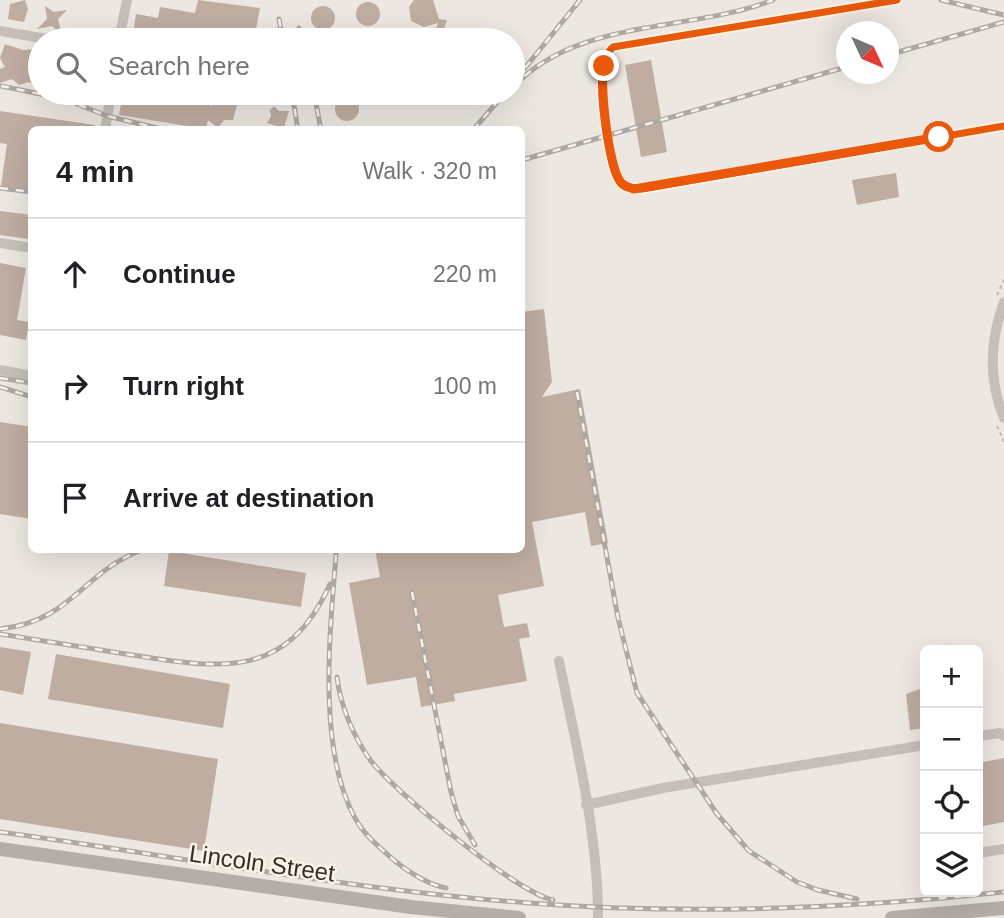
<!DOCTYPE html>
<meta charset="utf-8">
<style>
:root{--surface:#fff;--page:#f6f6f6;--text:#202124;--muted:#757577;--line:#e0e0e0}
body{margin:0;font-family:Helvetica,sans-serif;background:var(--page);color:var(--text)}
.controls{position:absolute;right:21px;bottom:21px;display:grid;overflow:hidden;border-radius:10px;box-shadow:0 7px 28px #0002}
.controls button{width:63px;height:63px;display:grid;place-items:center;padding:0;border:0;border-bottom:2px solid var(--line);background:var(--surface);color:var(--text);font:35px sans-serif}
.compass{position:absolute;left:836px;top:21px;width:63px;height:63px;border-radius:50%;background:var(--surface);box-shadow:0 7px 28px #0002;rotate:134deg}
.stop{position:absolute;width:21px;height:21px;margin:-16px;border:5px solid #ea580c;border-radius:50%;background:#fff}
.stop.end{background:#ea580c;border-color:#fff;box-shadow:0 2px 7px #0008}
.list{margin:0;padding:0;list-style:none}
h2{display:flex;justify-content:space-between;align-items:center;height:91px;margin:0;padding:0 28px;font-size:30px}
h2 small{font-size:23px;font-weight:400;color:var(--muted)}
.list li{display:grid;grid-template-columns:46px 1fr auto;gap:21px;align-items:center;box-sizing:border-box;height:112px;padding:0 28px;border-top:2px solid var(--line)}
.list b{display:block;font-size:26px;white-space:nowrap}
.list em{font-size:23px;font-style:normal;color:var(--muted)}
.icon{flex:none;width:38px;height:38px;fill:none;stroke:currentColor;stroke-width:2;stroke-linecap:round;stroke-linejoin:round}
.map{position:relative;flex:none;width:1004px;height:918px;overflow:hidden}
.search{position:absolute;background:var(--surface);box-shadow:0 7px 28px #0002;left:28px;top:28px;width:497px;height:77px;display:flex;align-items:center;gap:18px;box-sizing:border-box;padding:0 24px;border-radius:38px;color:var(--muted);font-size:26px}
.panel{position:absolute;background:var(--surface);box-shadow:0 7px 28px #0002;left:28px;top:126px;width:497px;height:427px;border-radius:10px}
.map>svg:first-child{display:block}
.building{fill:#bfada2}
.lines{fill:none;stroke-linecap:round;stroke-linejoin:round}
.path{stroke:#beb8b1;stroke-width:2;stroke-dasharray:3.5 3.5;stroke-linecap:butt}
.minor{stroke:#c5bfb9;stroke-width:10}
.major{stroke:#b4aea8;stroke-width:14}
.rail-casing{stroke:#ada8a3;stroke-width:5}
.rail{stroke:#f9f2e7;stroke-width:2.5;stroke-dasharray:8;stroke-linecap:butt}
.cycleway-casing{stroke:#f9f2e7;stroke-width:11}
.cycleway{stroke:#e8590c;stroke-width:7}
.route{stroke:#ea580c;stroke-width:9}
.labels{text-anchor:middle;dominant-baseline:central;stroke-width:5;stroke-linejoin:round;paint-order:stroke}
.street-label{font-size:24px;fill:#362d28;stroke:#f9f2e7}
</style>
<div class="map">
<svg width="1004" height="918" viewBox="0 0 1004 918">
<rect width="100%" height="100%" fill="#ece7e0"/>
<path class="building" d="M25,0l3,9 -4,13 -16,-3 2,-15z
M198,0l62,8 -6,32 -41,-5 -1,5h-80l4,-26 22,4 2,-11 35,6z
M414,0h19l6,19 8,1 -7,20h-8l6,-17 -14,4 -13,-6 -2,-14z
M356 14a12 12 0 1 1 24 0a12 12 0 1 1-24 0Z
M45,6l9,6 13,-2 -9,9 4,16 -10,-9 -15,3 10,-10z
M311 18a12 12 0 1 1 24 0a12 12 0 1 1-24 0Z
M5,44l18,6 17,-1 -5,23 5,1v15l-11,-6 -10,3 -7,-6 -12,4v-14l5,-2 -5,-9z
M651,60l16,92 -26,5 -16,-92z
M123,93h89l-2,13 13,-5 14,4 -4,15h-9l-6,8 -10,-8 -2,9 -87,-14z
M335 109a12 12 0 1 1 24 0a12 12 0 1 1-24 0Z
M274,106l5,5h10l-5,17 -17,-5 4,-7 -1,-6z
M0,111l95,14v5h-63v60l-31,-4 6,-42 -7,-1z
M896,173l3,24 -42,8 -5,-25z
M0,211l32,4 -4,24 -28,-4z
M0,263l26,5 -9,52 12,2 -3,18 -26,-5z
M544,309l8,73 -10,15 38,-8 28,154 -17,3 -6,-34 -53,10 12,64 -46,9 6,32 23,-4 3,14 -11,2 8,42 -73,13 1,7 -34,6 -5,-30 -49,8 -18,-102 31,-6 -5,-27h147v-238z
M0,422l32,5v92l-32,-5z
M169,551l137,22 -5,34 -137,-21z
M0,647l31,5 -8,43 -23,-5z
M56,654l174,30 -7,44 -175,-29z
M925,687v41l-15,2 -4,-36z
M0,723l218,36 -14,92 -204,-32z
M1004,758v64l-26,5v-64z"/>
<g class="lines">
<path class="path" d="M997,295l7,-15
M997,426l7,16"/>
<path class="minor" d="M897,0l-284,47c-22,18 -6,112 7,136l6,4 16,2 362,-63
M0,31l53,9
M119,40l8,-40
M105,130l6,-37
M0,243l32,5
M1004,302c-14,38 -16,77 0,116
M0,370l32,6
M559,661c17,84 39,171 39,257
M978,736l22,-3 4,3
M586,805l77,-17 262,-43
M978,853l26,-4"/>
<path class="major" d="M0,849l411,58 108,11
M892,918l112,-10"/>
<g class="rail-casing">
<path id="rail" d="M941,0l63,15
M279,19l4,21
M299,28l3,12
M888,55l116,-33
M525,68l55,-68
M1,86l64,13 42,17 59,14
M513,87c67,-70 175,-54 260,-87
M292,93l6,37
M314,93l7,37
M473,130l32,-37
M522,160l324,-93
M0,188l32,4
M0,378l32,5
M0,387l32,10
M577,392l41,226 19,75 80,121 32,37 48,31 21,8 39,9
M225,550h5
M336,555c-6,76 -19,194 19,263 9,17 25,30 40,43 15,12 32,23 51,27
M412,592l39,200 7,24 17,29
M0,629c73,-8 82,-57 142,-79
M0,634c44,7 88,14 132,21 89,14 155,25 198,-71
M337,677c3,28 17,61 34,84 24,31 145,131 182,139
M0,832c176,24 352,58 529,71 158,12 318,6 475,-11"/>
</g>
<use href="#rail" class="rail"/>
<g class="cycleway-casing">
<path id="cycleway" d="M897,0l-284,47c-22,18 -6,112 7,136l6,4 16,2 362,-63"/>
</g>
<use href="#cycleway" class="cycleway"/>
</g>
<g class="lines">
<path class="route" d="M604,66c-5,19 5,101 16,115 3,5 8,6 14,8l305,-52"/>
</g>
<g class="labels">
<g class="street-label">
<text transform="translate(262 863) rotate(8)">Lincoln Street</text>
</g>
</g>
</svg>
<div class="controls">
<button>+</button>
<button>−</button>
<button><svg class="icon" aria-label="locate" viewBox="0 0 24 24"><circle cx="12" cy="12" r="6"/><path d="M12 2v4M12 18v4M2 12h4M18 12h4"/></svg></button>
<button><svg class="icon" aria-label="layers" viewBox="0 0 24 24"><path d="M12 4l9 5-9 5-9-5zM3 14l9 5 9-5"/></svg></button>
</div>
<svg class="compass" viewBox="-18 -18 36 36"><path d="M0-13l5 13h-10z" fill="#e53935"/><path d="M0 13l5-13h-10z" fill="#757577"/></svg>
<div class="stop" style="left:939px;top:137px"></div>
<div class="stop end" style="left:604px;top:66px"></div>
<div class="search"><svg class="icon" aria-label="search" viewBox="0 0 24 24"><circle cx="10" cy="10" r="6"/><path d="M15 15l6 6"/></svg>Search here</div>
<section class="panel">
<h2>4 min<small>Walk · 320 m</small></h2>
<ul class="list">
<li><svg class="icon" aria-label="ahead" viewBox="0 0 24 24"><path d="M12 20V5M6 11l6-6 6 6"/></svg><div><b>Continue</b></div><em>220 m</em></li>
<li><svg class="icon" aria-label="right" viewBox="0 0 24 24"><path d="M7 20v-9h11M14 6l5 5-5 5"/></svg><div><b>Turn right</b></div><em>100 m</em></li>
<li><svg class="icon" aria-label="arrive" viewBox="0 0 24 24"><path d="M6 21V4h12l-3 4 3 4H6"/></svg><div><b>Arrive at destination</b></div></li>
</ul>
</section>
</div>
